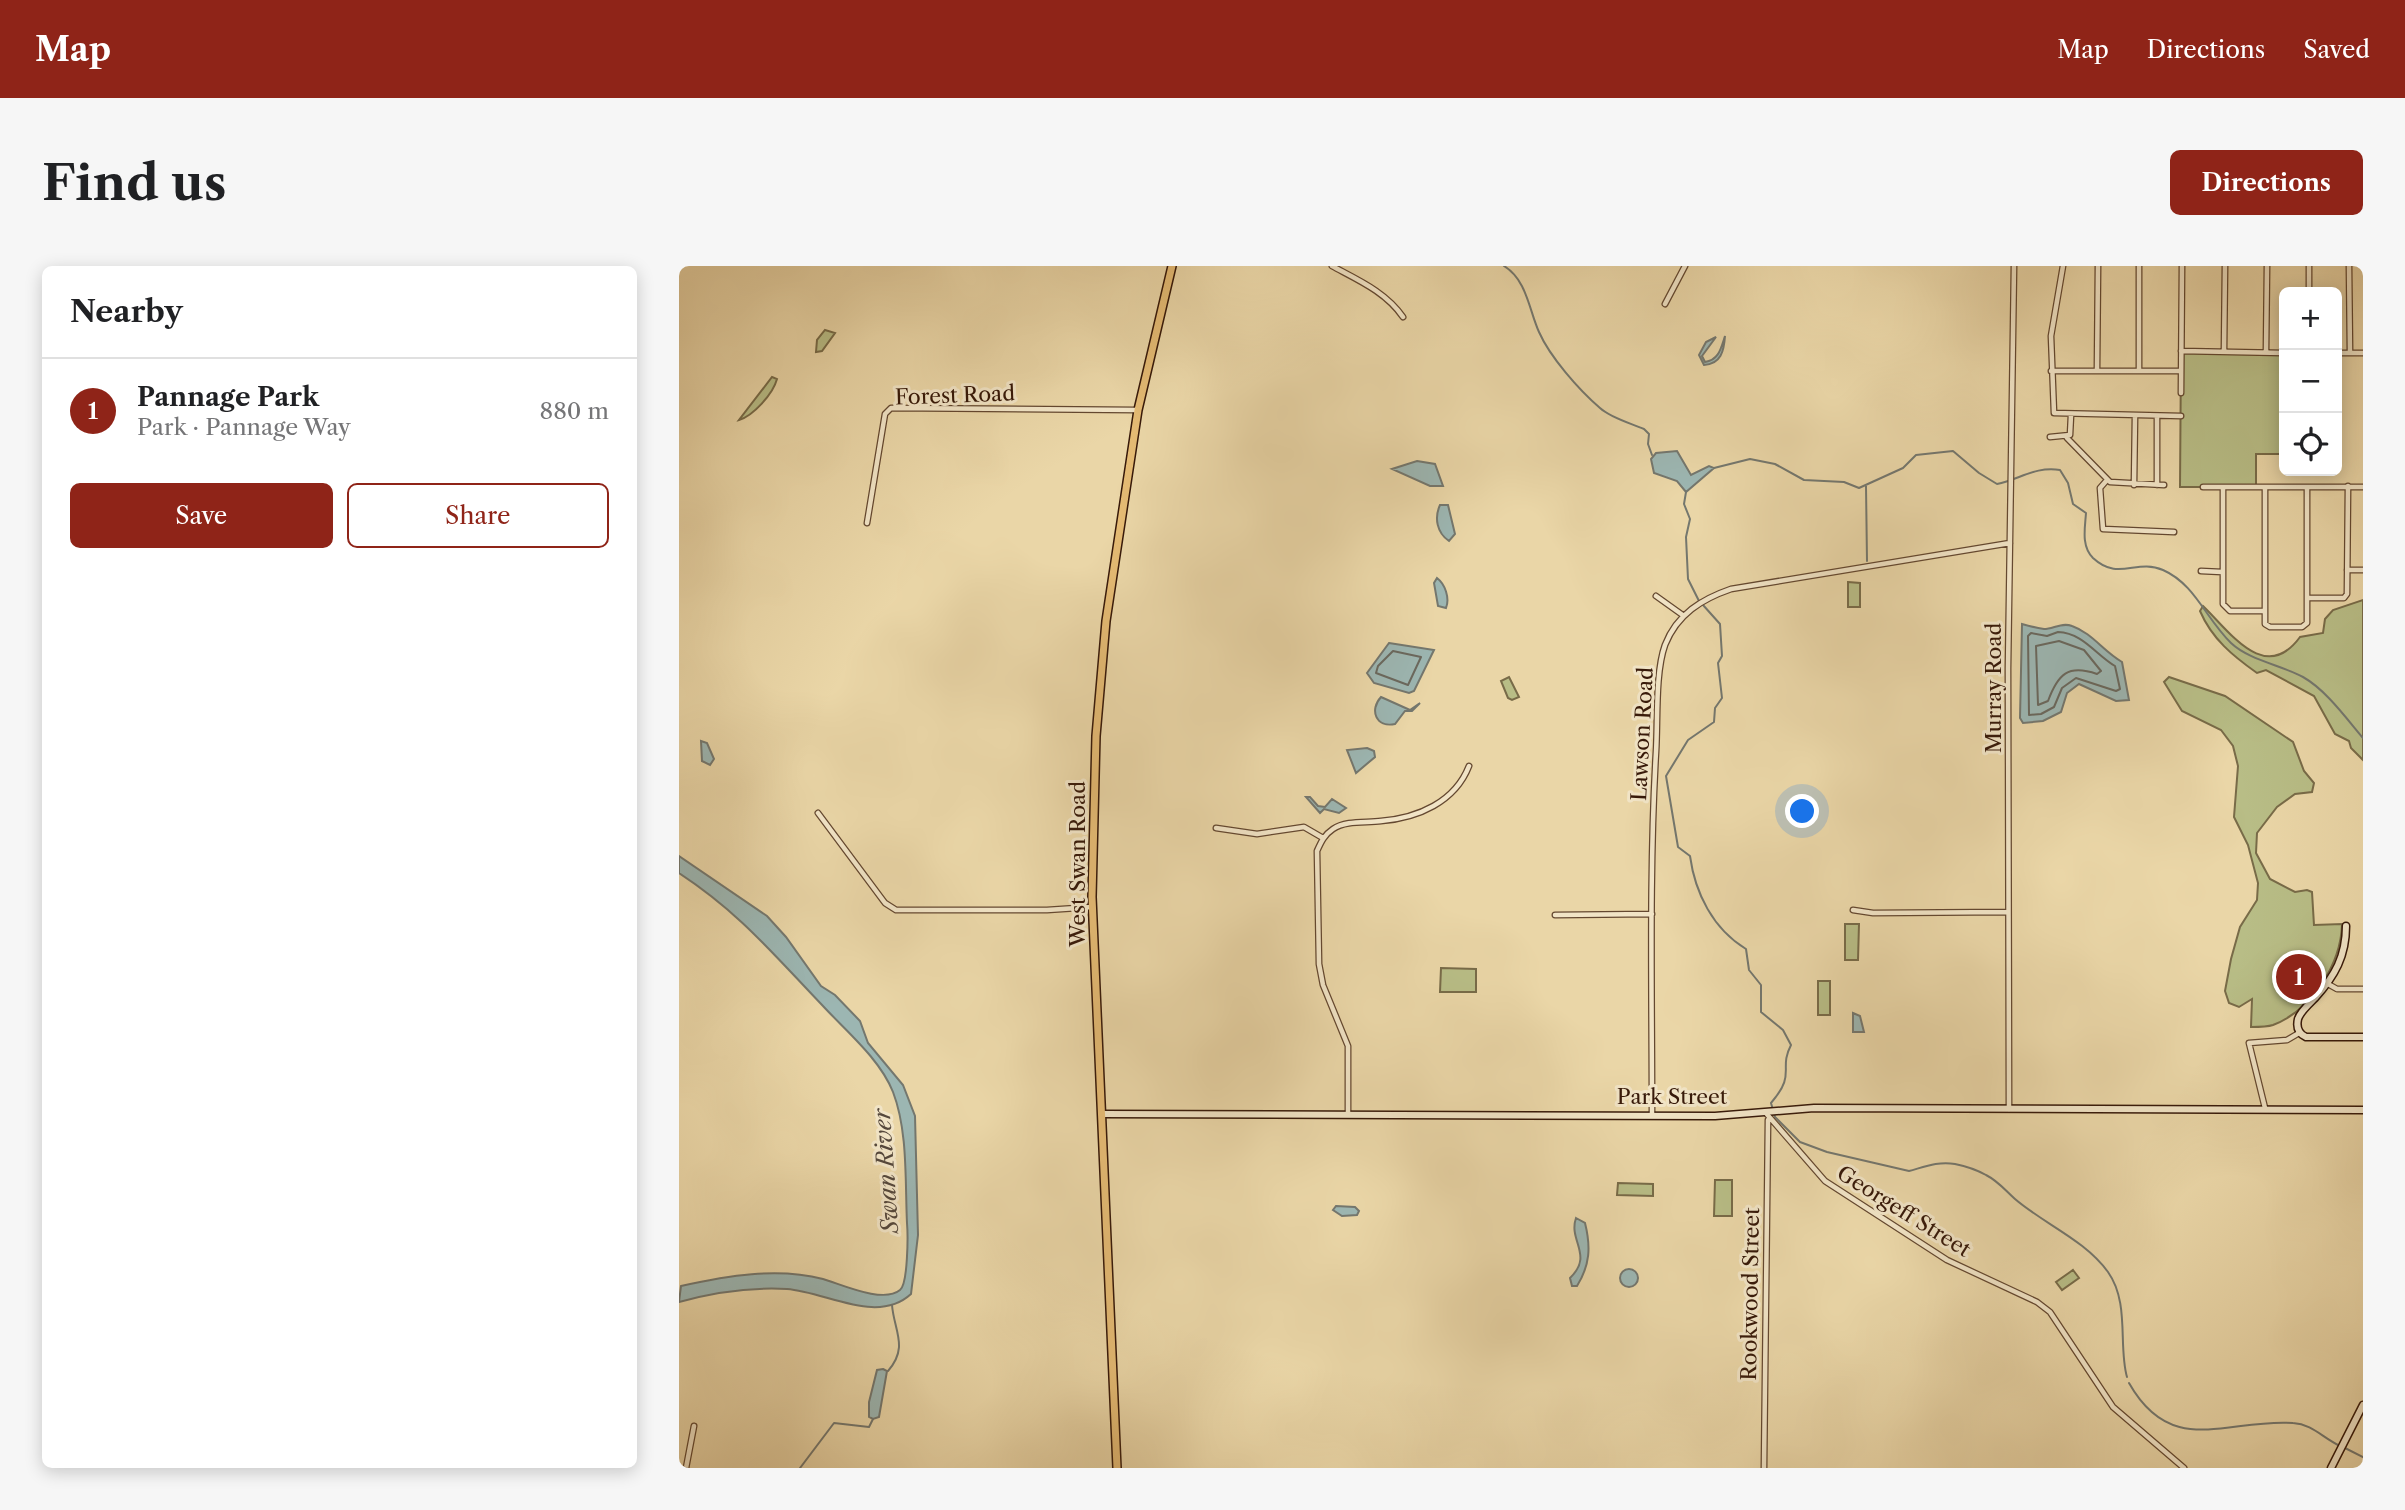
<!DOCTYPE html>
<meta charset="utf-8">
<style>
:root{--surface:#fff;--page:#f6f6f6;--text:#202124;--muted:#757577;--line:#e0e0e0;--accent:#8f2418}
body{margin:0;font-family:"Libre Caslon Text",serif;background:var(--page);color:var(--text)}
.controls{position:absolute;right:21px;top:21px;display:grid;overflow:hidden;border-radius:10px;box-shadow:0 4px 18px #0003}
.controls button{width:63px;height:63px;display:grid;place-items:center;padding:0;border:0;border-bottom:2px solid var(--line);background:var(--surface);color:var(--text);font:35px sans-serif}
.you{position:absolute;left:1124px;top:546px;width:24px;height:24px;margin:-18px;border:5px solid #fff;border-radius:50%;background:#1a73e8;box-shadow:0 0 0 10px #1a73e833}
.badge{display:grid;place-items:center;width:46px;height:46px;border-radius:50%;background:var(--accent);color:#fff;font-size:23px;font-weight:700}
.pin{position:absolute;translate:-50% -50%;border:4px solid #fff;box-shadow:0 2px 7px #0006}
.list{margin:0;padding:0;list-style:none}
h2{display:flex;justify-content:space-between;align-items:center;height:91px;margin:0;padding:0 28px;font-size:30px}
h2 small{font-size:23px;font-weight:400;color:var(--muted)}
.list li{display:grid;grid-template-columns:46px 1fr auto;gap:21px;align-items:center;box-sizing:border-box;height:105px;padding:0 28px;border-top:2px solid var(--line)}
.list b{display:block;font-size:26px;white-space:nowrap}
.list p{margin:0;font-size:23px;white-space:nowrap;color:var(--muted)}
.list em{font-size:23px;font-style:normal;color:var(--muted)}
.actions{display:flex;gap:14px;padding:21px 28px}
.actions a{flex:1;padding:16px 0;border:2px solid var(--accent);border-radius:10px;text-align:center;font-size:24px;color:var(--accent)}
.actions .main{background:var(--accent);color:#fff}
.icon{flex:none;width:38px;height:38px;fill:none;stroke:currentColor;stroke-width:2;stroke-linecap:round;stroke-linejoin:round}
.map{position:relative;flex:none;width:1684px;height:1202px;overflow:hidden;border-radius:10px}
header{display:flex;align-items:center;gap:42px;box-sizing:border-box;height:98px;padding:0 35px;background:var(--accent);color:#fff}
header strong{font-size:33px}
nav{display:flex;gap:38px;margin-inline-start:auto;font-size:24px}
.intro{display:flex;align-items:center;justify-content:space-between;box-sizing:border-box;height:168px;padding:0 42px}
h1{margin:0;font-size:49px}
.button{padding:18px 32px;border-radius:10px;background:var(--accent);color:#fff;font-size:24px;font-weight:700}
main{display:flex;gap:42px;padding:0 42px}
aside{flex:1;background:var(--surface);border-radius:10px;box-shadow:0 4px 18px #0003}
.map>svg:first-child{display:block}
.green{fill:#b8bd86;stroke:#786b48;stroke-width:2}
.water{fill:#9cb6b2;stroke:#74776e;stroke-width:2}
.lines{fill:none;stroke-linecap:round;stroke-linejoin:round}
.shore{stroke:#6a685e;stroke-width:2}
.stream{stroke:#74776e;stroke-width:2}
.street-casing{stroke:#644830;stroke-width:7}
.secondary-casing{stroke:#371909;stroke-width:9}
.primary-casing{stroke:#371909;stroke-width:10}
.street{stroke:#f1e4c6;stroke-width:4.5}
.secondary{stroke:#f1e4c6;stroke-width:6}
.primary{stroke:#e5bb74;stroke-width:7}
.labels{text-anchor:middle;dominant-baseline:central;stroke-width:6;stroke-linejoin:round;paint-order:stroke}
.street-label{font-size:21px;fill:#371909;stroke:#f1e4c6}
.water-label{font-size:23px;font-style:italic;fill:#55483c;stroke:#f1e4c6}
</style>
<header>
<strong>Map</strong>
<nav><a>Map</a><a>Directions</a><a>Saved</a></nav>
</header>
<div class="intro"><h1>Find us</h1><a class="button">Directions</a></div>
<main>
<aside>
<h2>Nearby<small></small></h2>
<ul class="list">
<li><span class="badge">1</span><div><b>Pannage Park</b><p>Park · Pannage Way</p></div><em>880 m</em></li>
</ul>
<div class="actions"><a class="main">Save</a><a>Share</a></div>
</aside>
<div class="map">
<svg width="1684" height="1202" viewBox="0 0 1684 1202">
<rect width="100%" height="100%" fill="#ead6a7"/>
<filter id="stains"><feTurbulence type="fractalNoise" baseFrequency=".00286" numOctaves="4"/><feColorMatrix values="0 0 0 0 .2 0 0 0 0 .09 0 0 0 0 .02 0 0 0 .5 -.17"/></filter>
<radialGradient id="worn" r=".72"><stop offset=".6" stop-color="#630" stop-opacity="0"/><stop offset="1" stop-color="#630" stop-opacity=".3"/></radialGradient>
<path class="green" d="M146,64l10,3 -13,18 -6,1 1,-12z
M1502,85l99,2v76h4v25h-28v33h-76z
M93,111l5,2c-4,15 -24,37 -38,41z
M1169,316l12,1v24h-12z
M1684,334v160l-12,-12 -2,-7 -14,-7 -21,-38 -48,-26 -9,3c-24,-17 -45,-34 -57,-62l3,-5c27,26 62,79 97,31l23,-4 2,-14 8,-9z
M830,411l10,20 -7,3 -4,-2 -7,-17z
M1490,411l56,19 68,46 11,29 10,12 -2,9 -17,2 -18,13 -20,26 -1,20 14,26 25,13 12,-2 5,2 2,33 28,-1c-1,40 -30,86 -69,101 -6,2 -15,2 -22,2l1,-28 -13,8 -10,-4 -4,-12 6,-32 9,-32 17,-27 1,-17 -10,-38 -14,-28 4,-51 -5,-20 -12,-16 -39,-19 -18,-29z
M1166,658h14l-1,36h-13z
M762,702l35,1v23h-36z
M1139,715h12v34h-12z
M1036,914h17v36h-18z
M939,917l35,1v12l-36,-1z
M1394,1004l6,8 -17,12 -6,-8z"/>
<path class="water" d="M1046,70c-1,15 -4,28 -21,29l-5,-10 7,-13 10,-5 -14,19 3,6c14,-2 16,-14 20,-26z
M998,185l14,24 18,-9 5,2 -28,24 -9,-11 -23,-8 -3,-14 5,-6z
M738,195l18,3 8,22h-13l-38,-17z
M761,239h8l7,29 -6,7c-12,-8 -15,-23 -9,-36z
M758,312c8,6 13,20 9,30l-8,-2 -4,-23z
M1343,358c7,2 15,4 22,5 9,0 18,-7 28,-3 20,7 31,25 50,36l7,38 -13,1 -37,-17 -12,9 -6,19 -18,9 -20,2 -3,-5z
M710,377l45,7 -20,41 -5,2 -35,-10 -7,-10z
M702,431l29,13 10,-7 -8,8h-7l-10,13c-19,4 -26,-14 -14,-27z
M22,475l6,2 7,16 -4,6 -8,-4z
M688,482l7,3 1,6 -19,16 -9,-23z
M627,531h4l8,9 7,1 7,-8 14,9 -7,5 -15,-4 -4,4z
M0,590l88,60 19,21 35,49 14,9 25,26 8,22 35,42 12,31 3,119 -7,59c-34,31 -84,-2 -124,-5 -38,-2 -72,3 -108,13l2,-16c45,-10 96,-19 142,-7 18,5 60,25 77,11 8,-6 8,-55 7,-67 -2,-42 1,-92 -14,-131 -13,-33 -47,-61 -70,-86 -50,-52 -83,-93 -144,-133z
M1174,747l7,3 4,16h-11z
M657,940l19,1 4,4 -2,4 -15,1 -9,-6z
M897,952l9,5c6,24 5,42 -8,63h-5l-2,-8c24,-23 -2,-37 6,-60z
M941 1012a9 9 0 1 1 18 0a9 9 0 1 1-18 0Z
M204,1103l4,2 -8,46 -6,2 -4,-2v-15l8,-32z"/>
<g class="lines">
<path class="shore" d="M1379,366c25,1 37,22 57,34l5,23 -4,2 -40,-13 -14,10 -8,19 -13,7 -12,1 -1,-79 3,-3 16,3z
M1380,375l25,9 17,21 -4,3c-29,-10 -39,0 -49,27l-10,4 -2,-59z
M714,385l28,6 -13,28 -32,-12 2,-7z"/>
<path class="stream" d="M825,0c23,14 25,44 35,66 11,25 40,58 61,76 11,10 30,15 44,21l5,5 -1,10 4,11
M1035,202l36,-9 25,5 29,16 40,2 15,6 44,-20 13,-13 37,-4 26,22 18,11c23,-5 39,-18 63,-14l8,13 5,21 13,9c-1,15 -5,33 7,45 26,24 43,0 70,12 32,14 43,49 68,73 18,17 50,22 72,34 23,13 43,41 60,61
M1187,220l1,75
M1007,226l-2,12 6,15 -4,18 2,42 11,22
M1024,339l17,19 2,32 -4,7 4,35 -7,10 -1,14 -26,18 -22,36 12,71 12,9c5,37 23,73 56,93l3,21 12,15v27l22,18 8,15c-13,25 6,28 -20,58l4,14 25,25 27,10 82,19c15,-4 29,-10 46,-7 10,2 22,6 31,11 12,6 19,15 29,24 29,25 70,41 93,73 22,31 10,74 19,105
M209,1105c21,-24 6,-40 4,-66
M1450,1117c43,76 99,35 164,40 19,1 30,15 47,23
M1666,1182l18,9
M121,1202l34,-45 35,4 4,-8"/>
<g class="street-casing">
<path id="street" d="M653,0c26,14 54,26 71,51
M1384,0l-12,70 3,77 127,3
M1460,0v105
M1670,0l1,87
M1630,26v-26
M986,38l20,-38
M1502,85l103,2
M1545,86l1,-86
M1587,86l1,-86
M1658,87h26
M1418,104l1,-104
M1372,105h130
M1502,127l1,-127
M1478,150v69
M1371,171l20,-2 1,-20
M1388,172l43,44 54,3
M1428,214l-7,8 3,41 71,3
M1455,219l1,-69
M1524,221h160
M1544,221v117l7,7h34
M1586,221v137l5,3h32l5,-4v-136
M188,257l18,-109 6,-6 246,2
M1668,304h16
M1522,305l21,1
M977,330l28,20
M1628,332h37l3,-4 1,-108
M139,547l67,90 11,7h151l45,-3
M537,562l41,6 47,-7 19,11
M1174,644l20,3 135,-1
M876,649l97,-1
M1649,718l9,5h26
M1586,842l-16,-65 38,-3 12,-7
M1330,843l-1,-440 6,-403
M1086,846l60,69 122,79 90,42 13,10 63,95 71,61
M669,847v-67l-25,-61 -4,-21 -2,-113c4,-9 7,-16 16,-22 13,-9 33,-6 48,-8 37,-3 74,-19 88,-55
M973,848c0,-120 -3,-242 4,-362 2,-31 -1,-79 9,-107 12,-31 37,-46 66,-56l279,-46
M7,1202l8,-42
M1085,1202l4,-348"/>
</g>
<g class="secondary-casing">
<path id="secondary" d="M1667,660c0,30 -11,50 -31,72 -6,6 -15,14 -17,21 -2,9 1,15 8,18h57
M423,848l613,2 99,-8 549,2
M1652,1202l32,-63"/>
</g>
<g class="primary-casing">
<path id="primary" d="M438,1202l-25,-571 4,-161 10,-115 32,-211 34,-144"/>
</g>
<use href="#street" class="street"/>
<use href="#secondary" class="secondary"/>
<use href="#primary" class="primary"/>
</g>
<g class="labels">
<g class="street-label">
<text transform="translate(276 129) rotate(-2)">Forest Road</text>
<text transform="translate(1314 422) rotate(-90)">Murray Road</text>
<text transform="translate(963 468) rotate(-87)">Lawson Road</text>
<text transform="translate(398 598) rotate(-90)">West Swan Road</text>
<text x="993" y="830">Park Street</text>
<text transform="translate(1225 945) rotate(32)">Georgeff Street</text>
<text transform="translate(1071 1028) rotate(-89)">Rookwood Street</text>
</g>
<g class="water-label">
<text transform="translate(207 905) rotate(-94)">Swan River</text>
</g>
</g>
<rect width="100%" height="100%" filter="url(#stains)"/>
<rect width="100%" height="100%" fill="url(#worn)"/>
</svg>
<div class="controls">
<button>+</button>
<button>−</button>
<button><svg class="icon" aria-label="locate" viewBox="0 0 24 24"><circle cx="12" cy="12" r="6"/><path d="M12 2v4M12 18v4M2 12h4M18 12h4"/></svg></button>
</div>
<div class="you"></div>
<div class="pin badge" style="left:1620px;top:711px">1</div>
</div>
</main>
